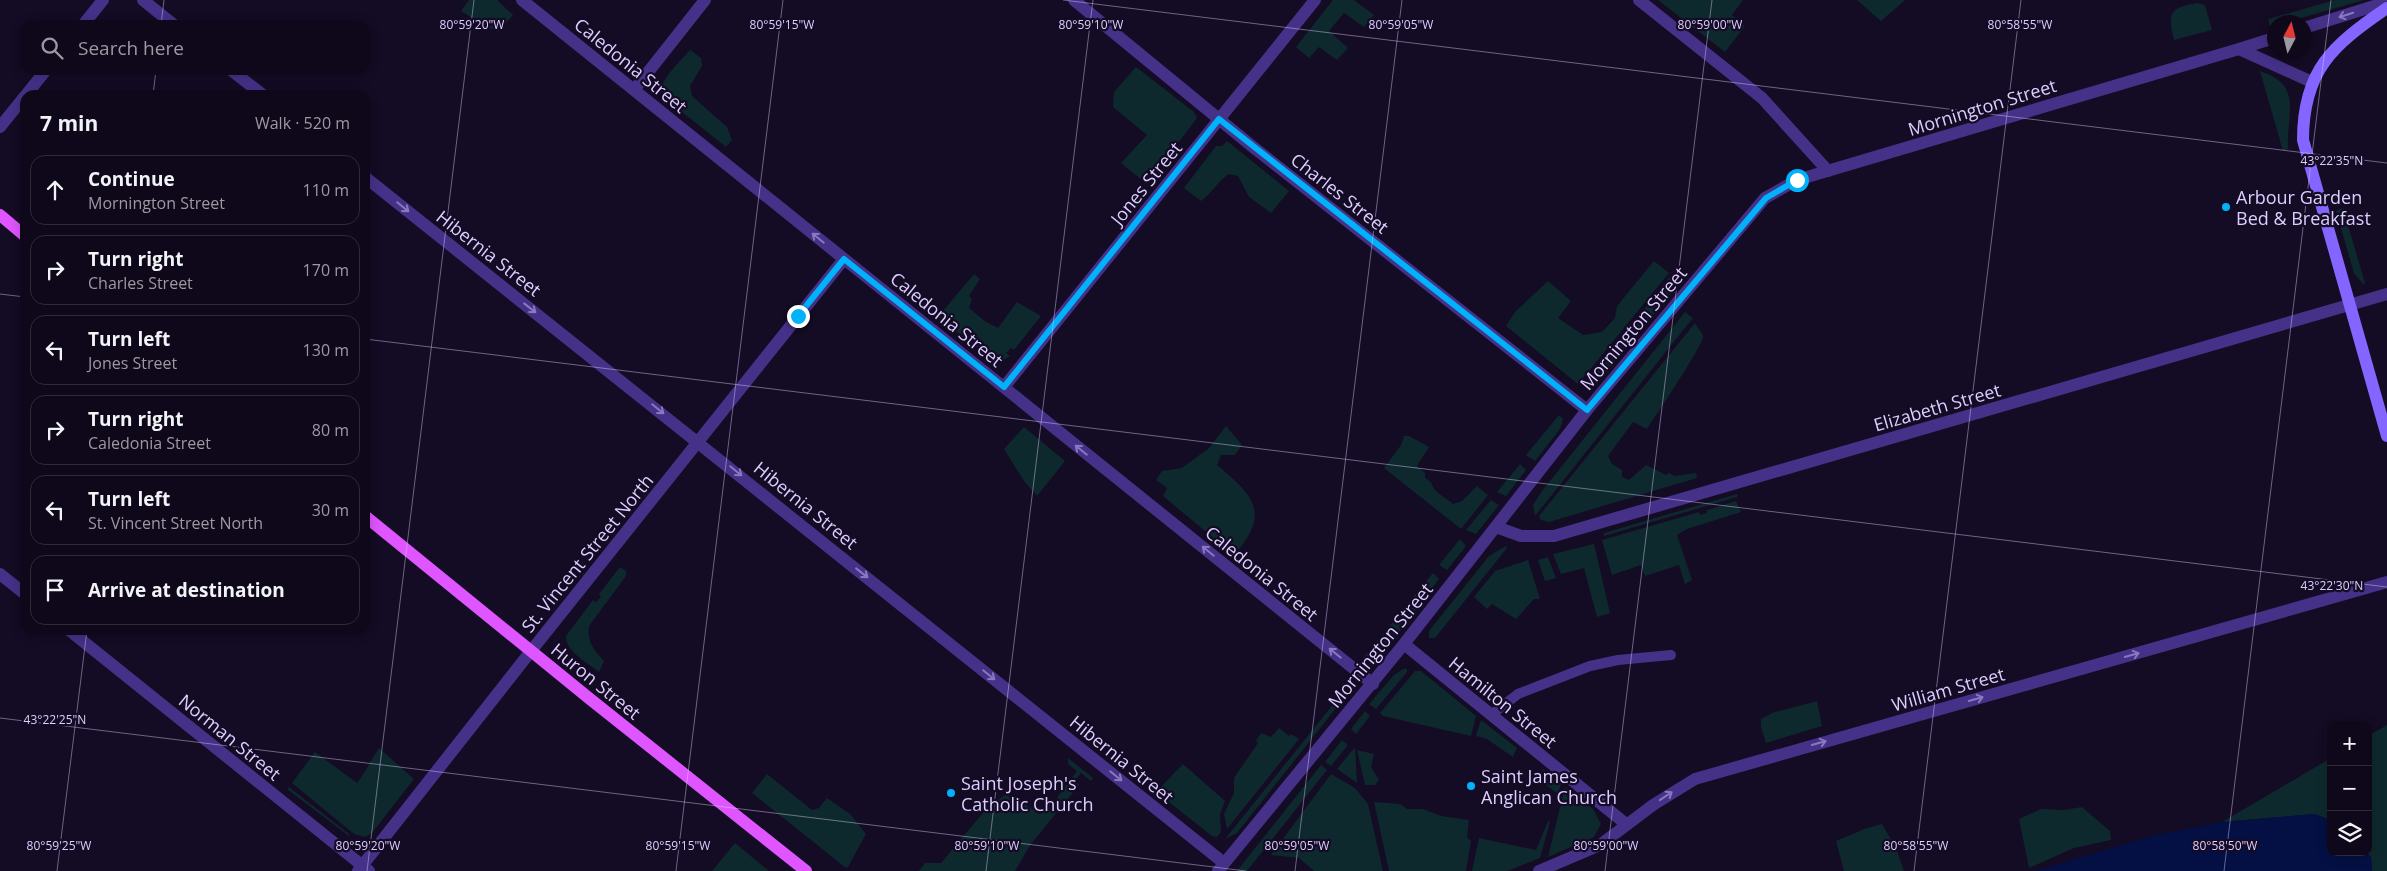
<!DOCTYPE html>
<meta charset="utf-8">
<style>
:root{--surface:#0f081b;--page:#1d1628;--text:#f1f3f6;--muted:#9b9aa3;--line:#2f293a}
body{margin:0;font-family:"Open Sans",sans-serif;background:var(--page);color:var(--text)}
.controls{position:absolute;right:15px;bottom:15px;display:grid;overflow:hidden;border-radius:10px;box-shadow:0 2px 12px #0003}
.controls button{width:45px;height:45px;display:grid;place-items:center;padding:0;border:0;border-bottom:1px solid var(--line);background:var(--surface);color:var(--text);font:25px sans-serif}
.compass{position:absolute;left:2267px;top:15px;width:45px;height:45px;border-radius:50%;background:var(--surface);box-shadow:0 2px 12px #0003;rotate:7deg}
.stop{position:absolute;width:15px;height:15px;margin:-11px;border:4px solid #00b2f9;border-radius:50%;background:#fff}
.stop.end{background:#00b2f9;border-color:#fff;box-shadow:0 1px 5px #0008}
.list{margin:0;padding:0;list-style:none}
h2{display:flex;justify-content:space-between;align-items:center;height:65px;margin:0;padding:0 20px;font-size:21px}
h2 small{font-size:16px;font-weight:400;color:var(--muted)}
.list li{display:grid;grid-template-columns:32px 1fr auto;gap:15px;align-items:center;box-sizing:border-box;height:70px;margin:0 10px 10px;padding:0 10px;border:1px solid var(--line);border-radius:15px}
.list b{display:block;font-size:19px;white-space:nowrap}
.list p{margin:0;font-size:16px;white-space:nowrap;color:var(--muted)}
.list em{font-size:16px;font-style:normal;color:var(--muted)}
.icon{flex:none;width:28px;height:28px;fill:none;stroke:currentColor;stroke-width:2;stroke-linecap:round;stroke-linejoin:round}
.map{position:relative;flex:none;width:2387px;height:871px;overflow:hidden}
.search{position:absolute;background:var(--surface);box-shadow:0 2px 12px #0003;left:20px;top:20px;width:350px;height:55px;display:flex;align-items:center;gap:12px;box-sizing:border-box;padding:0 18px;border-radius:15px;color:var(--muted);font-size:19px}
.panel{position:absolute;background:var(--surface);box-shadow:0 2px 12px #0003;left:20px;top:90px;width:350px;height:545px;border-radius:15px}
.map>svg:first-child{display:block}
.green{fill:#0e292e}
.water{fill:#041044}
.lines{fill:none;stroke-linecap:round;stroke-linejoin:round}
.service{stroke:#453188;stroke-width:10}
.minor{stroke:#453188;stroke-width:12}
.tertiary{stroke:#453188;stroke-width:12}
.secondary{stroke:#8565ff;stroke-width:12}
.primary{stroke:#df55ff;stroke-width:12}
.oneway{stroke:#8978be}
.route{stroke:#00b2f9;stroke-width:6}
.ticks{fill:none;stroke:#ddceff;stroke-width:1;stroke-opacity:0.45}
.poi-dot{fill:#00b2f9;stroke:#140b24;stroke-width:2}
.labels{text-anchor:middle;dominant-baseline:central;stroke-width:4.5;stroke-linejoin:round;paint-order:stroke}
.street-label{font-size:18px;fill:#ddceff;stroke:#140b24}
.poi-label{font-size:18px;fill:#ddceff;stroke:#140b24;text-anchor:start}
.ticks-label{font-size:12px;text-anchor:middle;fill:#ddceff;stroke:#140b24;stroke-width:4.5;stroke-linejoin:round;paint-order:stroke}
</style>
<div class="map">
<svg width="2387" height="871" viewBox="0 0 2387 871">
<rect width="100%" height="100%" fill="#140b24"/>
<path class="green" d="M469,0h28l16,15 -15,17 -13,-6 -24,-15z
M1333,0h21l20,15 -10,12 -20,-14 -15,18 19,17 -11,12 -18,-13 -10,11 -13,-11z
M1658,0h85l-11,15 13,11 -20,26z
M1857,0h48l-24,21z
M2335,0h29l-77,22h-13v4l-4,1 -2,-8z
M2197,3l8,2 7,25 -38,10c-6,-26 -6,-32 23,-37z
M690,50l11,8 1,8 -12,20 2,10 35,31 5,13 -6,7 -54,-43 -11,-14c2,-14 20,-29 29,-40z
M1136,67l58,45 3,6 -50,66 -26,-21 26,-28 -34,-28 1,-15z
M2260,71c44,14 26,43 28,78l-5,2z
M1227,141l62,50 -18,22 -22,-16 -11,-21 -9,-2c-11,7 -17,19 -28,27l-17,-13 32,-42h6z
M2343,208l22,75 -1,2 -10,-12 -18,-62z
M1654,261l15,12 -91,111 -72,-58 9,-14 33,-31 23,20 -13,17 25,17 19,-3 13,-14 2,-12z
M974,274l6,5 -11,17 3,3 -3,9 17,14 12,6 19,-26 24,14 -27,34 -3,-2 -5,5 4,3c-7,5 -13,8 -20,2l-52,-41z
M1672,274l9,7 -80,97 -8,8 -10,1z
M1685,312l8,6 -9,11 -149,187 -2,-11 9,-14z
M1695,323c2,4 7,9 8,13 1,8 -48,81 -56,93l-14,-7 -25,34 4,8 10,6v7l7,3 17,-15 20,10 3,-2 6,3 21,-3 1,5 -148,44 -8,-2 -2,-4z
M1559,415l4,4 -3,10 -25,32 -9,-6z
M1226,426l16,19 -7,10h-14l-4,10c36,30 55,48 17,90l-71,-59 4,-8 -11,-8 6,-9 20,-3 27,-20z
M1024,427l41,34 -28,35 -13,-15 -20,-32z
M1404,436h5l20,11 -12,19 8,7v5l6,4c3,12 14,14 22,22l9,-3 15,-15 11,9 -27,34 -77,-61 17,-23z
M1520,464l6,6 -20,26 -9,-4z
M1737,494v3l-133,39v-3z
M1491,500l8,5 -23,29 -10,-4z
M1736,501l5,11 -54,17 -10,6 15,45 -7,4 -6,-19 -34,11 -4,-11 -29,10 -10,-35 97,-28 1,3 7,-2v-3z
M1460,539l6,7 -19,24 -8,-5z
M1594,544l16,69 -13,4 -13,-49 -23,6 -8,-20z
M1506,546l1,2 -72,90h-6v-7l60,-75z
M1548,557l8,21 -11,3 -7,-21z
M1528,560l12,39h-6l-18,20 -24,-15 -5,5 -13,-12 21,-26z
M620,567l6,4v5l-37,50c-2,16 5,24 15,35l-5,11c-11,-9 -34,-21 -33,-36l27,-36 3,2 5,-5 -2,-3z
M1433,573l6,6c-11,15 -53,75 -68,80 -3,1 -5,0 -8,-1z
M1403,669h4v3l-31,37 -7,-5 25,-29z
M1415,671h6l55,45 -5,20 -88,-20 -3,-3z
M1343,692l-3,11 -103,130 -12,6z
M1817,701l5,25 -56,17 -5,-16v-8l11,-6z
M1365,711l5,5 -14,18 -5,-5z
M1481,720l36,28 -4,9 -26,-18 -11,-3z
M2387,725v146h-15l-1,-14 -5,-5h2v-116z
M1279,728l10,8 2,-2 8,5 -72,90 -3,-15 10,-21v-15l24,-35 -2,-2 5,-8 10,4z
M1342,740l6,5 -17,21 -6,-4z
M1355,747l2,36 -20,-14z
M379,748l35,31 -42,54 -7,4 -11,-3 -62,-51 23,-31 42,31c9,-12 14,-23 22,-35z
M1357,750l17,4 -3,13 8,13 -4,5h-10z
M1068,758l25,20 -2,3 -10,-8 -6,7 4,5 -48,59 -16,27h-96l6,-8h16l46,-55 18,-13 20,9 14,10 8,-3 30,-40 -9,-7z
M2331,758v62l-17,-6 -92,8z
M1183,764l42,37 -5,14 1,17 -4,5 -5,-1 -56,-44z
M1321,765l6,5 -80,101h-10z
M1543,769l18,14 -3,11 -20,-15z
M767,774l45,36 7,-2 8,-10 23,16 16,20 -18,33 -2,1 -94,-75z
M1331,774l24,14 13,16 15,67h-69l-15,-13 -28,-3z
M289,787l60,47v2l-62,-47z
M1565,787l28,22 8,15 -7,13 -46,20z
M1374,802l26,2 7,5h16l18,7 28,4 -2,17 4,4 -5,30h-77z
M2082,807l28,24 1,9 -37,8 -45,20 -10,-49 22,-10 23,1z
M1548,821l2,1 -10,36 -33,13h-35l7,-33 57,12z
M1882,824l14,24 8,23h-60l-8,-30 31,-13z
M735,843l34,28h-57z"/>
<path class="water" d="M2314,814l17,6v32h35l5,5 1,14h-337l120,-36 67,-13z"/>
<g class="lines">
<path class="service" d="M1491,715l27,-21 72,-28 28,-6 53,-5"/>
<path class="minor" d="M143,0l31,25
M522,0l851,684
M1074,0l179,147 334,263
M83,25l20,-25
M231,70l32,25
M634,90l71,-90
M26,95l20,-25
M0,127l25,-31
M365,177l859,686
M1004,387l311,-387
M1496,527l25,9h33l833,-242
M0,574l25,20
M69,630l300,241
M1404,644l222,180
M531,651l313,-392
M1539,871l61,-26 53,-40 42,-26 692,-197"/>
<path class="tertiary" d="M1639,0l123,98 66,73
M2304,28l83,-26
M2239,49l35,-11
M358,871l173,-220
M1218,871l186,-227 183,-234 178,-212 32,-18 442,-131 73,33"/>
<path class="secondary" d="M2387,8c-54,37 -84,62 -84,132l84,296"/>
<path class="primary" d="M0,215l25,21
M365,516l225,183 216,172"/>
</g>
<defs><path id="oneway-shaft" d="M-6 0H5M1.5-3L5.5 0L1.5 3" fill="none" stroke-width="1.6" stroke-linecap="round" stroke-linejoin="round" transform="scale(1.25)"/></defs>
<g class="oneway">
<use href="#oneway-shaft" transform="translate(2346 15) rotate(162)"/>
<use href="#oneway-shaft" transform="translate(403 207) rotate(39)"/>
<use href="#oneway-shaft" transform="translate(818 238) rotate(-141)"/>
<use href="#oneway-shaft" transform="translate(530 308) rotate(38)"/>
<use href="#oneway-shaft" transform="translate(658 409) rotate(39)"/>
<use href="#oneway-shaft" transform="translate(1081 450) rotate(-141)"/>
<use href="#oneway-shaft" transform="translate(736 471) rotate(39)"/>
<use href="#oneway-shaft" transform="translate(1208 551) rotate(-141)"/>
<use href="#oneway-shaft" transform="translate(862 573) rotate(38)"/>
<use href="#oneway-shaft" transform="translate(1335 653) rotate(-141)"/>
<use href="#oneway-shaft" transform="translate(2132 655) rotate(-16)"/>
<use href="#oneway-shaft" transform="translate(989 675) rotate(39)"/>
<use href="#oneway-shaft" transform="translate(1976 699) rotate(-16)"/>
<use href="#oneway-shaft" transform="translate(1819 743) rotate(-16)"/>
<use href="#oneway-shaft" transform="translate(1116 776) rotate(39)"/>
<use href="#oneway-shaft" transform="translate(1666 796) rotate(-34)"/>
</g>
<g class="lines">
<path class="route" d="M798,316l46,-57 160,128 215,-268 368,291 179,-212 31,-18"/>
</g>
<path class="ticks" d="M1063,0l1324,163M161,25l3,-25M153,95l3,-25M0,294l25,3M365,339l2022,248M0,718l1246,153M57,871l30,-241M367,871l107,-871M676,871l107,-871M986,871l107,-871M1295,871l107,-871M1605,871l107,-871M1914,871l107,-871M2224,871l107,-871"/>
<g class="poi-dot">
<circle cx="2226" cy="207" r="5"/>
<circle cx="1471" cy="786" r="5"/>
<circle cx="951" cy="793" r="5"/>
</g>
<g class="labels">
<g class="street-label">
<text transform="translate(631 65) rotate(39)">Caledonia Street</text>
<text transform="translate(1982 107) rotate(-17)">Mornington Street</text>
<text transform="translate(1146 183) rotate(-51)">Jones Street</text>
<text transform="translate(1340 193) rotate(38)">Charles Street</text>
<text transform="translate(489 253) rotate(38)">Hibernia Street</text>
<text transform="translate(947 319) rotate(39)">Caledonia Street</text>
<text transform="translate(1633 328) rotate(-50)">Mornington Street</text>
<text transform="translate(1937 407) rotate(-16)">Elizabeth Street</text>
<text transform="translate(806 505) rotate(39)">Hibernia Street</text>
<text transform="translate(587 553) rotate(-51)">St. Vincent Street North</text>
<text transform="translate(1262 573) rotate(39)">Caledonia Street</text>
<text transform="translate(1380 645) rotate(-51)">Mornington Street</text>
<text transform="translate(596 681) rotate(39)">Huron Street</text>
<text transform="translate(1948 689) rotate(-16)">William Street</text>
<text transform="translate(1503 702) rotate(39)">Hamilton Street</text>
<text transform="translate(230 737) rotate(39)">Norman Street</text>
<text transform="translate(1122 759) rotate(39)">Hibernia Street</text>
</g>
<g class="poi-label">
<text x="2236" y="197">Arbour Garden<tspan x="2236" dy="21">Bed &amp; Breakfast</tspan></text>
<text x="1481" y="776">Saint James<tspan x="1481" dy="21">Anglican Church</tspan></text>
<text x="961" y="783">Saint Joseph's<tspan x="961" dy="21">Catholic Church</tspan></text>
</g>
</g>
<g class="ticks-label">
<text x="472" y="29">80°59'20"W</text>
<text x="782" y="29">80°59'15"W</text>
<text x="1091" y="29">80°59'10"W</text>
<text x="1401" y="29">80°59'05"W</text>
<text x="1710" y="29">80°59'00"W</text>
<text x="2020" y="29">80°58'55"W</text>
<text x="2332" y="165">43°22'35"N</text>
<text x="2332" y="590">43°22'30"N</text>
<text x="55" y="724">43°22'25"N</text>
<text x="59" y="850">80°59'25"W</text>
<text x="368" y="850">80°59'20"W</text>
<text x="678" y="850">80°59'15"W</text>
<text x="987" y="850">80°59'10"W</text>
<text x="1297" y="850">80°59'05"W</text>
<text x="1606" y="850">80°59'00"W</text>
<text x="1916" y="850">80°58'55"W</text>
<text x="2225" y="850">80°58'50"W</text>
</g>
</svg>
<div class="controls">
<button>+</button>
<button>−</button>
<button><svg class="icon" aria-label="layers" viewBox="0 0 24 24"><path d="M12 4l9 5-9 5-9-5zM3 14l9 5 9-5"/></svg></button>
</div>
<svg class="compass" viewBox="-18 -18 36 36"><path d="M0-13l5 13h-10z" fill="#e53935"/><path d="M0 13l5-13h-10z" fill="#9b9aa3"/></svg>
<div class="stop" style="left:1797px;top:180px"></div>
<div class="stop end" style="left:798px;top:316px"></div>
<div class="search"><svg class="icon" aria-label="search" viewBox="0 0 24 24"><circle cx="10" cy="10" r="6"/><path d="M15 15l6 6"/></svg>Search here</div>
<section class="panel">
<h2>7 min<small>Walk · 520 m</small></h2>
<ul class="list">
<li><svg class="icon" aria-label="ahead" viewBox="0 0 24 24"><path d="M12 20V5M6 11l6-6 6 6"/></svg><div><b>Continue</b><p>Mornington Street</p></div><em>110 m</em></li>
<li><svg class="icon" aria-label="right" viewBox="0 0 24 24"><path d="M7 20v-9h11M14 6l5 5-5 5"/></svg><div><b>Turn right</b><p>Charles Street</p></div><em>170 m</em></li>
<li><svg class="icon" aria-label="left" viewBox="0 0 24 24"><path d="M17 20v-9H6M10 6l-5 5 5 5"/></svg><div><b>Turn left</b><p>Jones Street</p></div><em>130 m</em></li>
<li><svg class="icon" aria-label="right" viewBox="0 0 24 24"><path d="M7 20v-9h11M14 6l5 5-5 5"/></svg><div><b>Turn right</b><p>Caledonia Street</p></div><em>80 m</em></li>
<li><svg class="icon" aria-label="left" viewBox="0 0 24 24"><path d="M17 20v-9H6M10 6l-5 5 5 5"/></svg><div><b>Turn left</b><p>St. Vincent Street North</p></div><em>30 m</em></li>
<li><svg class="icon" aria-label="arrive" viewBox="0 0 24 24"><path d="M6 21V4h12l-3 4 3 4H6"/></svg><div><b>Arrive at destination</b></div></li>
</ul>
</section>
</div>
